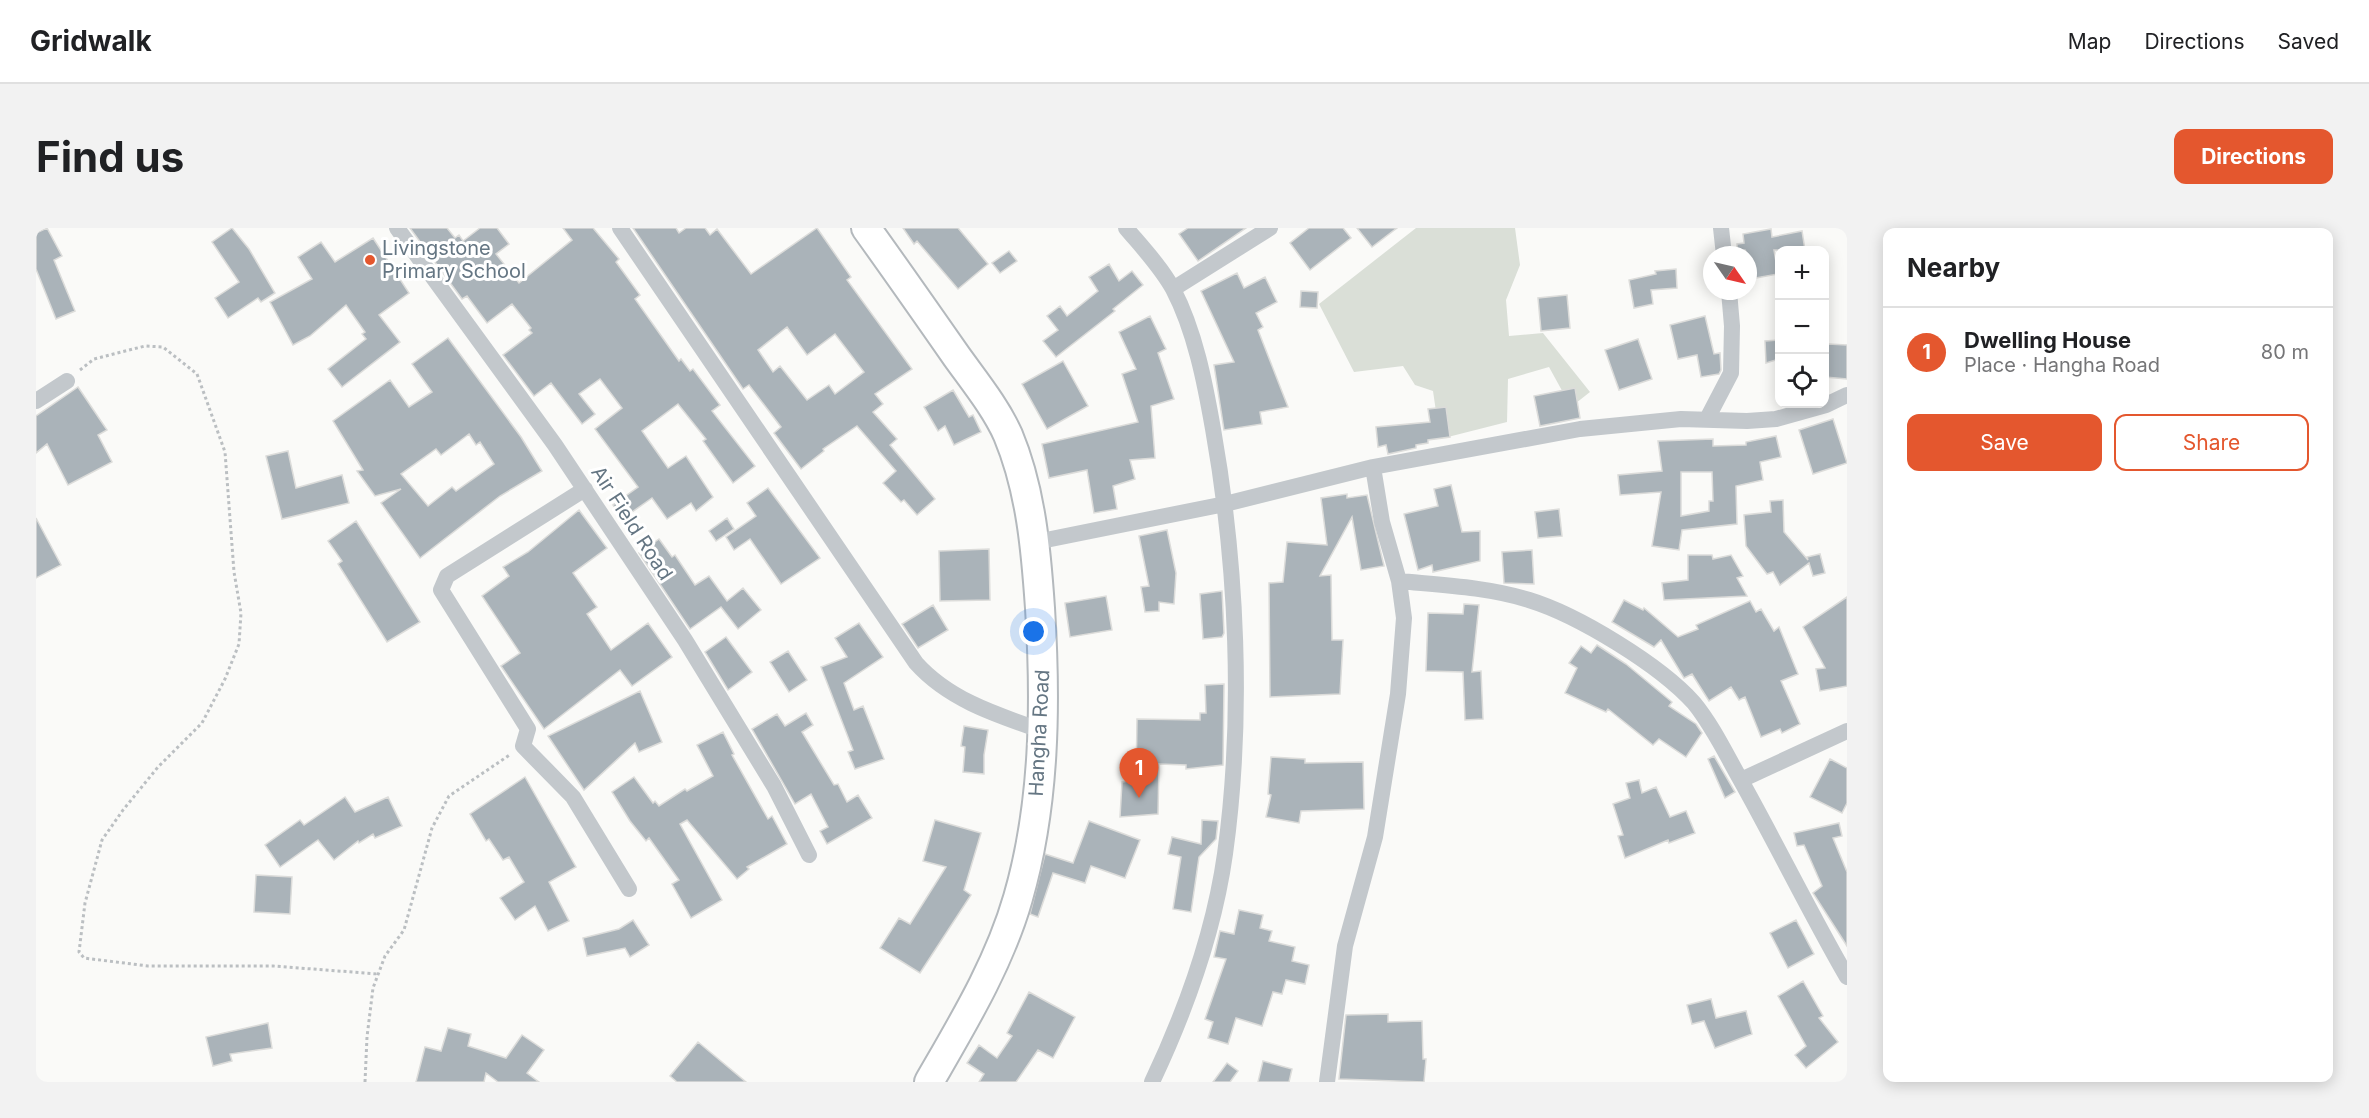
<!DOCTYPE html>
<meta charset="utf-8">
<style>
:root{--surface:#fff;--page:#f2f2f2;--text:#202124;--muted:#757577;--line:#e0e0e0;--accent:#e4572e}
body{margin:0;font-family:Inter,sans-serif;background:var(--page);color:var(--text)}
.controls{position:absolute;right:18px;top:18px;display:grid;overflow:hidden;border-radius:12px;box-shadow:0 3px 15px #0003}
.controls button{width:54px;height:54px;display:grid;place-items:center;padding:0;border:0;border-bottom:2px solid var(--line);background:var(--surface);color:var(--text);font:30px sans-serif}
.compass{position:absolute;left:1667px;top:18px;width:54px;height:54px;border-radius:50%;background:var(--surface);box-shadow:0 3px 15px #0003;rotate:124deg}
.you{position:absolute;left:998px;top:404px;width:21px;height:21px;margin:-15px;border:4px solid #fff;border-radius:50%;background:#1a73e8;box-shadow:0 0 0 9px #1a73e833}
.badge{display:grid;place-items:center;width:39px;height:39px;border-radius:50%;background:var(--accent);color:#fff;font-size:20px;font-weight:700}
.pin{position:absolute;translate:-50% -50px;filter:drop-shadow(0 2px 3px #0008)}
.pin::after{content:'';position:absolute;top:32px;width:21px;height:18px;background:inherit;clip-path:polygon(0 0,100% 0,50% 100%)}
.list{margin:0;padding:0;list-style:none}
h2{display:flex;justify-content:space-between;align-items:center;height:78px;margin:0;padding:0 24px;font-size:26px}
h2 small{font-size:20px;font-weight:400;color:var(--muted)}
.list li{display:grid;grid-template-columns:39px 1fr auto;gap:18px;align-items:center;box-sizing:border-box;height:90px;padding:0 24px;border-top:2px solid var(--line)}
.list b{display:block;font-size:22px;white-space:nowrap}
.list p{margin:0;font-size:20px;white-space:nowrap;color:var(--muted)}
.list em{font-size:20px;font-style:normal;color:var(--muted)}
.actions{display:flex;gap:12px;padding:18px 24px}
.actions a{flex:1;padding:14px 0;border:2px solid var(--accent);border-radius:12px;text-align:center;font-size:21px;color:var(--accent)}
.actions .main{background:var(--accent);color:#fff}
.icon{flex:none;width:33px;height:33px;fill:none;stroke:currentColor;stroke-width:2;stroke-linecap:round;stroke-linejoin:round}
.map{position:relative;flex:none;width:1811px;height:854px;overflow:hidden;border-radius:12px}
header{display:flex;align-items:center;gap:36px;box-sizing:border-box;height:84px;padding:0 30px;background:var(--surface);border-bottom:2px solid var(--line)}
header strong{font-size:28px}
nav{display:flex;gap:33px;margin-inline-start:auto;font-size:21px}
.intro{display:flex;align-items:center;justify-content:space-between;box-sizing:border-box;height:144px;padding:0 36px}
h1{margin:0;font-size:42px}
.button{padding:15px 27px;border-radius:12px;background:var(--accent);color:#fff;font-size:21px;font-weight:700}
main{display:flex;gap:36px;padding:0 36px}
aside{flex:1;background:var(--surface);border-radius:12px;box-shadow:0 3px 15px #0003}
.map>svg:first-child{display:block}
.green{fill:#dadfd7}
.building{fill:#aab3b9;stroke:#dcdcda;stroke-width:1.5;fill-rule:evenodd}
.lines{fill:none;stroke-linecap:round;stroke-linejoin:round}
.trunk-casing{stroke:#b4b9bd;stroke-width:32}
.path{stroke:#bbbfc2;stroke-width:3;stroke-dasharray:3 3;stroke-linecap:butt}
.minor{stroke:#c3c8cc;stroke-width:16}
.trunk{stroke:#fff;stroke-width:28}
.poi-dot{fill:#e4572e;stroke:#fff;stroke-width:2}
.labels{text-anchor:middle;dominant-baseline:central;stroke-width:6;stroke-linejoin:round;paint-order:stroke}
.poi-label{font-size:20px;fill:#657683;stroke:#fff;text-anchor:start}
.street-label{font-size:20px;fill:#657683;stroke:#fff}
</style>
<header>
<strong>Gridwalk</strong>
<nav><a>Map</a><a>Directions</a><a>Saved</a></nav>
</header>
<div class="intro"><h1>Find us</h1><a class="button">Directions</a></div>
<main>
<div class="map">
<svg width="1811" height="854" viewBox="0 0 1811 854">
<rect width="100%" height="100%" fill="#fafaf8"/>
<path class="green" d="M1380,0h99l5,37 -14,35 3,36 34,-3 47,59 -19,15 -22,-40 -41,12 -1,43 -67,17 -7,-48 -18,-6 -12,-19 -49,6 -35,-68z"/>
<path class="building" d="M11,0l15,28 -8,4 21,51 -19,8 -20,-50v-36z
M196,0l17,21 26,44 -14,9 -3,-4 -30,20 -13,-20 24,-16 -27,-40z
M374,0h37l8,10 4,-3 4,6 17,-13h17l12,16 -13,10 23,29 53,-43 -9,-12h30l26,31 -3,3 24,33 -5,4 44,62 2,-2 9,12 3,-2 27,36 -8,6 43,55 -22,17 -30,-42 3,-2 -28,-35 -36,27 26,37 18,-12 27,41 -17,14 -5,-8 -24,16 -15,-21 -30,21 -9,-14 25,-18 -43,-58 27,-21 -22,-29 -21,15 16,20 -13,10 -31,-41 -17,13 -31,-41 29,-22 -3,-3 2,-2 -19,-24 -25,19 -20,-27 -5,3z
M597,0h43l3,5 7,-5h19l5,7 7,-6 34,45 66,-46 34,49 -4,3 65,89 -37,25 8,10 -10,8 24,27 -7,6 45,54 -18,16 -13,-15 -3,2 -18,-19 13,-12 -39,-45 -34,23 1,2 -23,18 -27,-36 7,-6 -32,-42 -6,4zM751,99l20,28 28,-21 29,38 -29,22 -6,-9 -22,15 -27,-34 -7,6 -15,-22z
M867,0h55l30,36 -30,25 -41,-48 -3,3z
M1152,0h58l-48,33 -19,-27z
M1273,0h34l8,10 -41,32 -20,-27z
M1321,0h40l-25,19z
M1735,1l1,8 30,-6 3,19h-31l4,24 -28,5 -2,-24 -3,-5h-8v-6l7,-1 -1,-9z
M337,10l36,55 -30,22 21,27 -58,45 -14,-18 38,-30 -4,-5 3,-2 -19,-27 -36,31 -17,9 -23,-43 42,-23 -14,-22 23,-15 14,20z
M973,23l8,10 -17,12 -8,-10z
M1073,36l10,17 13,-10 11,14 -30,24 2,2 -59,46 -13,-16 15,-11 -11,-14 13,-10 7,10 31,-25 -9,-14z
M1640,41l1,19 -26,2 2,14 -19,4 -5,-28 27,-6 -1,-3z
M1201,45l7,15 21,-11 12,25 -21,11 7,14 -5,3 30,77 -28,5 2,12 -38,6 -10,-65 20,-3 -33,-71z
M1265,63l17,1 -1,16 -17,-1z
M1531,67l3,33 -29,3 -3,-33z
M1114,88l16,33 -8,4 16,46 -23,7 4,52 -25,2 5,19 -22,7 4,23 -23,4 -7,-43 -38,8 -7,-34 96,-22 -16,-48 14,-5 -17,-37z
M1669,88l9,38 6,-1 1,17 -2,4 -18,3 -4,-22 -19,4 -8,-34z
M412,110l73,99 21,34 -42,25 -80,62 -39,-55 20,-14 -26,7 -18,-25 6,-1 -30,-49 57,-41 19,27 23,-15 -20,-28zM433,206l7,11 4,-3 14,22 -38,27 -4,-4 -24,19 -27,-32 35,-25 5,6z
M1602,111l14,40 -33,11 -14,-40z
M1743,112v19l-13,4 -1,-22z
M1792,116l19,1v34l-22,-2z
M1027,133l25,45 -41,23 -25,-45z
M42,159l29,43 -9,5 14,27 -44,23 -21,-41 -11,9v-37z
M1539,160l5,30 -40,8 -6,-30z
M917,162l16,27 4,-2 8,17 -27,13 -9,-19 -7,5 -14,-24z
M1410,179l4,30 -22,3v3l-12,2v3l-28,6 -2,-9 -8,2 -2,-20 54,-5 -2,-13z
M1797,191l14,44 -34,11 -14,-44z
M1740,208l5,21 -21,5 3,18 -27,6 1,38 -55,6 -3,20 -27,-4 9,-54 -41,3 -2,-20 44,-4 -4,-30 55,-2v7l33,-1v-3zM1645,244h31l1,29h-4v10l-28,5z
M252,223l8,37 46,-13 7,28 -67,16 -16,-63z
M1415,257l11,47 18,-1v30l-47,11 -1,-7 -14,5 -14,-56 34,-8 -4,-17z
M732,260l52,70 -39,26 -31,-45 -16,11 -8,-13 30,-21 -9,-13z
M1311,266v4l20,-3 17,71 -23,4 -9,-53 -32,59 11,-1 1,65h11l-3,54 -70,3 -1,-114 14,-1 4,-40 40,3 -6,-47z
M1747,272l1,32 24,28 -1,-3 13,-3 5,19 -12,3 -4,-13 -29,22 -7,-13 -6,2 -21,-28 -2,-31 27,-3 -1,-11z
M1523,281l3,27 -24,2 -3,-26z
M543,282l28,38 -34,25 24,34 -10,7 24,36 37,-27 24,34 -40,29 -12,-16 -76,59 -43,-63 19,-13 -38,-57 27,-20 -6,-9 25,-15z
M0,290l25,47 -25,13z
M691,290l7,11 -18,12 -7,-10z
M320,293l64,101 -33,20 -49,-78 4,-3 -14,-20z
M1131,302l9,43 -2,31 -15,-2v9l-14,1 -4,-25 8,-1 -10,-50z
M623,311l13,18 3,-2 20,30 14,-9 18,25 16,-13 18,22 -23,19 -17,-22 -31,22 -51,-76z
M953,321l1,51 -50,1 -1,-50z
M1496,322l2,34 -30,-1 -2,-31z
M1652,327h24l1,4 18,-4 12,21 -6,2 10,18 -83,4 -2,-17 26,-3z
M1186,363l2,42 -2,4 -19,2 -3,-45z
M1070,368l6,34 -42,7 -5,-34z
M1811,369v89l-27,5 -4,-22 9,-1 -22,-41z
M1588,372l19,10 1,-2 34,29 20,-8 -2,-4 54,-24 6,11 5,-3 13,22 5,-4 19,47 -17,7 19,43 -18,9 -2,-4 -19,8 -16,-40 -6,3 -8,-13 -22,14 -17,-27 -8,4 -23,-38 -7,7 -42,-25z
M1428,376l15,1 -7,67 9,-1 2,48 -18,1 -2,-48 -37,-1 2,-58 35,1z
M897,377l15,25 -30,18 -16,-24z
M823,395l24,34 -39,26 10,27 9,-4 21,53 -29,10 -7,-17 5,-2 -32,-83 26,-10 -12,-19z
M690,409l26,35 -24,18 -23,-38z
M1561,417l29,19 46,38 -3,4 27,18 6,9 -16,24 -27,-18 -6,6 -45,-36 -2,3 -41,-19 12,-25 -8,-5 12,-17 10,7z
M752,423l19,29 -18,12 -19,-30z
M1188,456l-1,81 -37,4v-4l-27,-1 -1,50 -38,3 2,-35 14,-2 1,-61 63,1v-7h6l-1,-28z
M604,463l22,51 -23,10 -4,-9 -51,47 -36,-54z
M770,485l7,12 -11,7 32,53 4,-1 9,18 11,-7 14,23 -45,26 -7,-13 8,-4 -17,-33 -16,10 -43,-75 25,-15 8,12z
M928,498l24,4 -4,25v19l-21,-2 2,-25 -4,-1z
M687,504l11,22 -2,1 36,64 4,-3 15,28 -40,23 2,2 -12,10 -50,-59 -7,4 42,76 -31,18 -19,-34 7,-4 -30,-42 -3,3 -16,-20 -18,-29 22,-15 19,26 2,-2 4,5 26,-17 2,2 26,-15 -16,-31z
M1678,528l21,36 -10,6 -17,-39z
M1235,529l34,2v4l58,-1 1,47 -63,2 -2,12 -33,-6 5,-22 -3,-1z
M1794,531l17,9v35l-5,10 -32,-16z
M489,549l51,90 -27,15 20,39 -21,10 -13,-25 -20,14 -15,-22 24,-16 -15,-25 -6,3 -14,-21 -3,2 -16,-27z
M1603,552l3,13 14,-6 14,30 16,-6 9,22 -26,10 -1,-3 -43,18 -7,-22 5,-1 -10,-31 17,-6 -4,-15z
M309,569l10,15 33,-15 14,29 -27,12 -2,-4 -14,9 -1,-2 -24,19 -16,-20 -38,27 -15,-22 35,-25 4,5z
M899,592l46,13 -17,57 7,5 -51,78 -40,-25 19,-30 11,6 36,-57 -23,-6z
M1166,592l16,1 -2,18 -17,18 -8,55 -18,-3 8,-52 -13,-3 4,-17 29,7z
M1053,593l51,19 -15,38 -34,-12 -6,17 -32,-10 -15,44 -8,-3 15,-60 28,9z
M1803,595l3,13 -9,2 14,34v74l-34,-53 9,-7 -18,-41 -7,1 -3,-13z
M220,647l36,2 -2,37 -36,-2z
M1203,682l24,5 -3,13 12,3 -3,10 26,6 -3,14 17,4 -4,19 -19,-4 -4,14 -9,-2 -11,34 -26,-8 -8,26 -20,-6 5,-16 -8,-3 21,-60 -12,-2 6,-26 14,3z
M597,692l16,25 -19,12 -5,-9 -38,8 -4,-18 36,-9z
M1760,692l18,34 -26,14 -18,-35z
M1767,753l20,35 -4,2 19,24 -32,26 -11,-13 11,-9 -28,-50z
M993,764l46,25 -22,41 -15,-8 -22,32h-37l5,-8 -17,-11 12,-18 18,13 15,-22 -5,-3z
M1675,771l5,19 30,-7 6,23 -37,14 -11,-27 -12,3 -5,-19z
M1352,786v8l34,-1 1,38h3l-2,23 -85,-3 7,-64z
M232,795l4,25 -42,6 2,7 -19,5 -7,-29z
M412,800l23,6 -3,12 38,12 16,-23 22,15 -17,23 12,9h-41l-12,-9 -2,9h-68l9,-35 16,4z
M662,814l48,40h-69l-7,-6z
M1227,833l29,8 -3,13h-31z
M1191,835l11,8 -8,11h-17z"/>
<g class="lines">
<g class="trunk-casing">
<path id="trunk" d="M830,0c31,43 61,86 91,129 18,25 39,51 51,78 23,55 28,115 32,173 6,96 5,197 -22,290 -19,66 -55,125 -89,184"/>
</g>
<path class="path" d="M44,142l14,-11 51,-13 18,1 34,27 28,78 9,120 7,41 -2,31 -14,35 -23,44 -44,44 -35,43 -21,30 -17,63 -6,49 5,6 64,8h125l105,8
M329,854l2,-45 6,-49 12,-32 19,-26 28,-102 17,-32 62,-42"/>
<path class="minor" d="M361,0l158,217 130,195 89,146 35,69
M584,0l296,435c33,37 81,52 127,68
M1090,0c16,19 35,39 47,61 22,42 32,94 40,140 24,135 31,288 12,425 -11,78 -39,156 -73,228
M1685,0l3,27
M1137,61l97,-61
M0,173l31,-20
M1671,191l24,-46 1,-47 -3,-35
M1337,239l207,-38 101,-10 66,2 29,-2 50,-14 21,-10
M549,261l-138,87 -6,14 87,139 -5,17 50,51 56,92
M1000,314l189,-38 148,-37 9,55 17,59c42,4 89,6 130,19 49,15 131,65 165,103 18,22 31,49 45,74 37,66 70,134 108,200
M1705,552l106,-49
M1291,854l18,-136 30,-109 23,-143 6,-76 -5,-37"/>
<use href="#trunk" class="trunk"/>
</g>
<circle class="poi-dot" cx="334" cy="32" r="6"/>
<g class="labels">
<g class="poi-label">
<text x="346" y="20">Livingstone<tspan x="346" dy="23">Primary School</tspan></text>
</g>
<g class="street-label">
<text transform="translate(596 295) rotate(57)">Air Field Road</text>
<text transform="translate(1003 505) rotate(-87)">Hangha Road</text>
</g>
</g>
</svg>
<div class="controls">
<button>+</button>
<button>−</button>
<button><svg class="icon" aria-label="locate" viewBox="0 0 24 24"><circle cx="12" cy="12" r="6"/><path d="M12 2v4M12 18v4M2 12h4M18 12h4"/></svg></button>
</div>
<svg class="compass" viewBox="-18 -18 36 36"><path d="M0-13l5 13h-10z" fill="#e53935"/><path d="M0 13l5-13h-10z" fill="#757577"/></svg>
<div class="you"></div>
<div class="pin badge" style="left:1103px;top:570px">1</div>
</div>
<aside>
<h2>Nearby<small></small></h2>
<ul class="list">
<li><span class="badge">1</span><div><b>Dwelling House</b><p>Place · Hangha Road</p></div><em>80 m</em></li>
</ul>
<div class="actions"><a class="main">Save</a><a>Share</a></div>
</aside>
</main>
